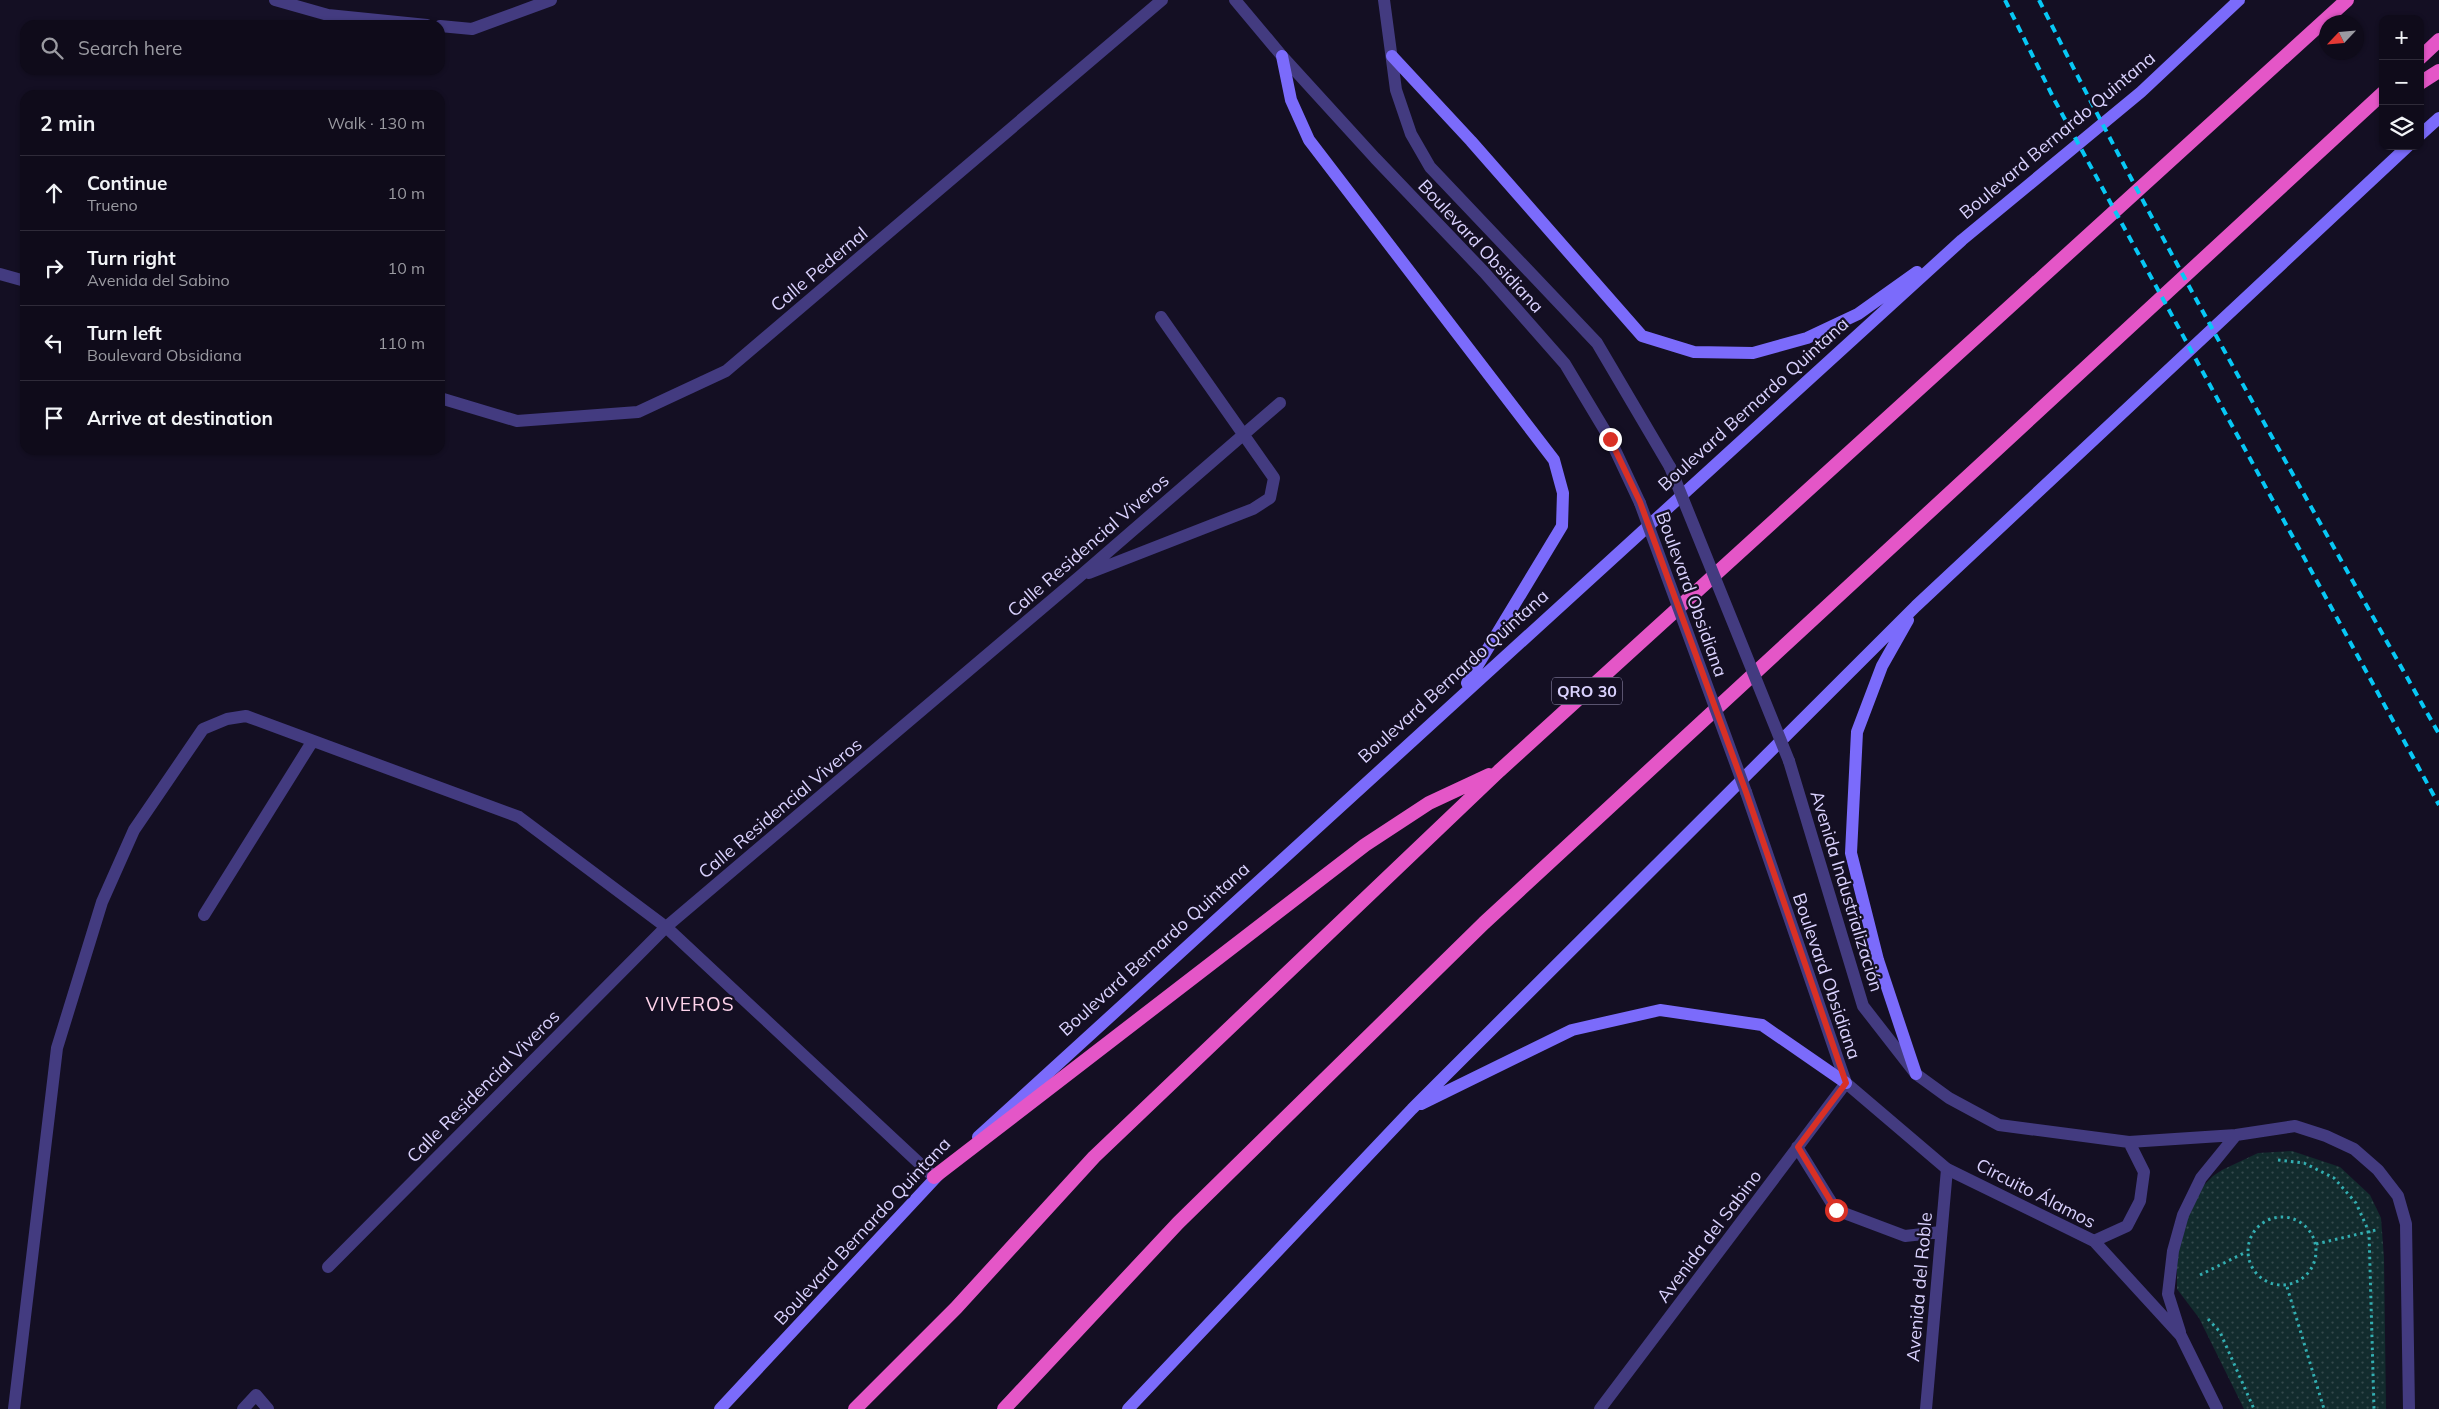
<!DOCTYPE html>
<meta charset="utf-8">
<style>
:root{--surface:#0f0b1a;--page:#1d1927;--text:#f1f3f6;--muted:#9b9ba2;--line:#2f2b39}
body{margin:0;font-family:Mulish,sans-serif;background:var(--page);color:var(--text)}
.controls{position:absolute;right:15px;top:15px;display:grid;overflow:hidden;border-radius:10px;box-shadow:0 1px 4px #0004}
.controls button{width:45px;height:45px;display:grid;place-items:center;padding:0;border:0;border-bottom:1px solid var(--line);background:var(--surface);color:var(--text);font:25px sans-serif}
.compass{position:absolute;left:2319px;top:15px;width:45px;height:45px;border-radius:50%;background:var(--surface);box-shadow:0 1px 4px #0004;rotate:244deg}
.stop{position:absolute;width:15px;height:15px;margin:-11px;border:4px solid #d93025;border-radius:50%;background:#fff}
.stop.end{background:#d93025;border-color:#fff;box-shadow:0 1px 5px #0008}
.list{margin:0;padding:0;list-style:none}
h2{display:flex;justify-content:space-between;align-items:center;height:65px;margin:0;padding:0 20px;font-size:21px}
h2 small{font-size:16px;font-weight:400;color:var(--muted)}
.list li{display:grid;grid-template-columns:32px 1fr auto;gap:15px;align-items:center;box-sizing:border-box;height:75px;padding:0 20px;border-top:1px solid var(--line)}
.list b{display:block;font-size:19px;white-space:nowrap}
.list p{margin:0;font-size:16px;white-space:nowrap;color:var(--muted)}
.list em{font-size:16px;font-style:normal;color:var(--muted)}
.icon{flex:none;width:28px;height:28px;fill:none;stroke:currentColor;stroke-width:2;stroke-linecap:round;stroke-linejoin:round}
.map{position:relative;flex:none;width:2439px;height:1409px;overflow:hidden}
.search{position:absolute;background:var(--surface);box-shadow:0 1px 4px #0004;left:20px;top:20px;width:425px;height:55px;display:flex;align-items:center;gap:12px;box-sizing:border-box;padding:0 18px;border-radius:15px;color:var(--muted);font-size:19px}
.panel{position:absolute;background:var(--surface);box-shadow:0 1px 4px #0004;left:20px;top:90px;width:425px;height:365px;border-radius:15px}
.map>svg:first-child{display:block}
.park{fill:url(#park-dots)}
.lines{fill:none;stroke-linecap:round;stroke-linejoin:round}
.path{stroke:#32aeb1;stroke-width:3;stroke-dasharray:2.5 4;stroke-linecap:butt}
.service{stroke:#433b80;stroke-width:12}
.minor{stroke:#433b80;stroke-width:12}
.tertiary{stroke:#433b80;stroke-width:12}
.secondary{stroke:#7b6bfb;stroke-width:12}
.trunk{stroke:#e456c7;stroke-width:14}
.rail{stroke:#07c8f5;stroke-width:4;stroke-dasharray:8 6;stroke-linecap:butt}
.tertiary-bridge{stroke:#433b80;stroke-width:12}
.route{stroke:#d93025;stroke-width:6}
.labels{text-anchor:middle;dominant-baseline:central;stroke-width:4.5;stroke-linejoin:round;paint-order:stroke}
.shield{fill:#140f23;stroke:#9f98bc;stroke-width:1}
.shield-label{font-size:16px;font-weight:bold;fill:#dad2fe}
.street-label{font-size:18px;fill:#dad2fe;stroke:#140f23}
.neighbourhood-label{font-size:19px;letter-spacing:1px;fill:#fed3eb;stroke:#140f23}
</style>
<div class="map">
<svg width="2439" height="1409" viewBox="0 0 2439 1409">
<defs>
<pattern id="park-dots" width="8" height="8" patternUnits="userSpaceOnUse" patternTransform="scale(1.25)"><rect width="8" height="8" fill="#122b2d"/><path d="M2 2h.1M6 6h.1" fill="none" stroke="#34494c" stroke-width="1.8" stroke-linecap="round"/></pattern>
</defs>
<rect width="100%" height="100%" fill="#140f23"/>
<path class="park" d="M2292,1151l48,16 30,28 11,23 3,40 2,151h-142l-45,-91 -22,-29v-41l9,-37 17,-25 10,-10 9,-6 36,-17z"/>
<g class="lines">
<path class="path" d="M2278,1160l26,3 30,15 22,25 13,29 5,177
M2248 1251a34 34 0 1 1 68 0a34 34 0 1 1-68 0Z
M2316,1244l60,-14
M2200,1275l46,-23
M2287,1287l37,122
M2208,1319l12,13 34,77"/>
<path class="service" d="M243,1409l13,-14 12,14"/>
<path class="minor" d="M275,0l53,15 99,10
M440,26l32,3 79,-29
M0,274l25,7
M440,398l77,23 121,-9 88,-41 436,-371
M1089,573l164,-64 17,-11 4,-20 -113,-161
M204,915l108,-173
M1797,1147l39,63 69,26 36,-4
M328,1267l338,-340 413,-350 201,-174
M14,1409l43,-361 45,-146 32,-72 69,-101 24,-10 19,-3 273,101 147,110 268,250
M1600,1409l246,-326
M1926,1409l21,-240"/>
<path class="tertiary" d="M1235,0l47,56 93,102 109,114 81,92 45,75 30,64
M1384,0l12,90 15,44 19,33 167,176 73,124
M1789,761l74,245 53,68 33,24 50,27 130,17 107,-7 59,-9 31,10 28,13 24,21 20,26 8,28 3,185
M1746,792l100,291 101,86 147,72 87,95 36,73
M2094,1241l33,-15 13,-25 4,-29 -15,-30
M2180,1332l-12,-38 5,-43 10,-36 18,-37 35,-43"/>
<path class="secondary" d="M1282,56l9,44 18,40 245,320 9,33 -1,33 -95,157
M1392,56l79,85 171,195 52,16 59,1 54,-15 51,-24 59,-42
M2420,135l19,-17
M1908,620l-26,46 -25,66 -6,121 27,107 38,114
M1421,1104l151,-74 88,-20 102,15 84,58
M978,1137l984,-897 179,-148 98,-92
M720,1409l222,-238
M1128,1409l284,-300 504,-503 492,-460"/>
<path class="trunk" d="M2420,58l19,-18
M2420,83l19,-12
M934,1177l431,-332 64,-42 60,-28
M855,1409l101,-101 138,-151 405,-386 848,-771
M1004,1409l174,-186 306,-300 899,-830"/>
<path class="rail" d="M2005,0l50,101 384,704
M2039,0c125,249 263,491 400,734"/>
<path class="tertiary-bridge" d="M1670,467l119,294
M1640,503l106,289"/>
</g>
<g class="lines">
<path class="route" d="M1610,439l30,63 106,290 100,291 -48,64 38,63"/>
</g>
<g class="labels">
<rect class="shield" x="1552" y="677.5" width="70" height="27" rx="4"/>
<g class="shield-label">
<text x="1587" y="691">QRO 30</text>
</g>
<g class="street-label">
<text transform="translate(2057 135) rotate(-40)">Boulevard Bernardo Quintana</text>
<text transform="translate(1481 246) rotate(47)">Boulevard Obsidiana</text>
<text transform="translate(819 269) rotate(-40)">Calle Pedernal</text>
<text transform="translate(1753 404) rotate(-42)">Boulevard Bernardo Quintana</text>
<text transform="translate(1088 545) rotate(-41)">Calle Residencial Viveros</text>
<text transform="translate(1692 594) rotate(70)">Boulevard Obsidiana</text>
<text transform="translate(1453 676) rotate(-42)">Boulevard Bernardo Quintana</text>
<text transform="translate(780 808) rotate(-40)">Calle Residencial Viveros</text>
<text transform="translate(1847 891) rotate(73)">Avenida Industrialización</text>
<text transform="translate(1154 949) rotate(-42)">Boulevard Bernardo Quintana</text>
<text transform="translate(1827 976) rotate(71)">Boulevard Obsidiana</text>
<text transform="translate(483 1086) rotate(-45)">Calle Residencial Viveros</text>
<text transform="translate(2036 1193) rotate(27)">Circuito Álamos</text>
<text transform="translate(862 1231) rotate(-47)">Boulevard Bernardo Quintana</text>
<text transform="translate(1709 1236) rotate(-53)">Avenida del Sabino</text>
<text transform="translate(1919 1287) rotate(-85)">Avenida del Roble</text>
</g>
<g class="neighbourhood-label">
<text x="690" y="1004">VIVEROS</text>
</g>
</g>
</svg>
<div class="controls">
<button>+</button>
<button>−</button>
<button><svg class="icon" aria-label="layers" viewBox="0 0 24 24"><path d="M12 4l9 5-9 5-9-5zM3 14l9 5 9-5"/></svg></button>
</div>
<svg class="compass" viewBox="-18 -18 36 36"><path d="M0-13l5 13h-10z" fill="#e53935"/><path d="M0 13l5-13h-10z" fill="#9b9ba2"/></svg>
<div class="stop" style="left:1836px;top:1210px"></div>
<div class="stop end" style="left:1610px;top:439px"></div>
<div class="search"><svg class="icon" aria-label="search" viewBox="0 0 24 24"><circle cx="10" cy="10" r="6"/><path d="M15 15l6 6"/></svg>Search here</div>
<section class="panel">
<h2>2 min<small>Walk · 130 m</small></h2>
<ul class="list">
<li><svg class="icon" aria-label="ahead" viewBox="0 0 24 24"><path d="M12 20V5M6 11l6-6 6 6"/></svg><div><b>Continue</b><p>Trueno</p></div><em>10 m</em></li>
<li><svg class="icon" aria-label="right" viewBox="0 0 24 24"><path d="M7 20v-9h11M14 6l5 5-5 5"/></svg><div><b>Turn right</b><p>Avenida del Sabino</p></div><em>10 m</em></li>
<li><svg class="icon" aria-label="left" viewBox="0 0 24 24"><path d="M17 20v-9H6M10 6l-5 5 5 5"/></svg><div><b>Turn left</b><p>Boulevard Obsidiana</p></div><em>110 m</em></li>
<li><svg class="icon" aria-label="arrive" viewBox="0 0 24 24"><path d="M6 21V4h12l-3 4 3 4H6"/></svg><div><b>Arrive at destination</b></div></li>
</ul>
</section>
</div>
